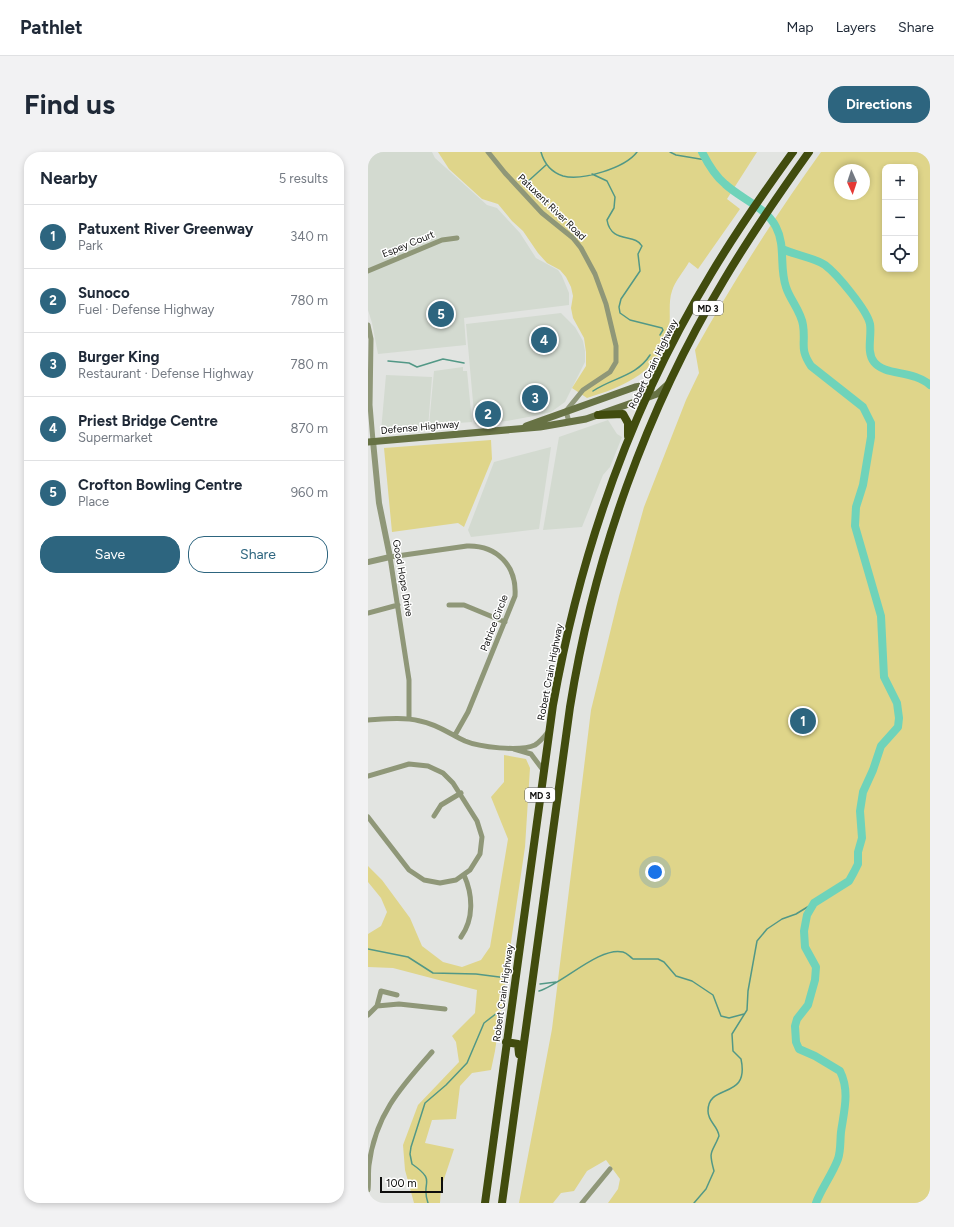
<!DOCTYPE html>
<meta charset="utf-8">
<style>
:root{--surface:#fff;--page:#f2f2f3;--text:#1f2937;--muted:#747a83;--line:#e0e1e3;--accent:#2d657f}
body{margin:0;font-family:Figtree,sans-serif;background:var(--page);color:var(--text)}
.controls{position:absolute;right:12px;top:12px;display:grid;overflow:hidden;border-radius:8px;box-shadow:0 2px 6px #0003}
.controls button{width:36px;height:36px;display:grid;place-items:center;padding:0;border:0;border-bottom:1px solid var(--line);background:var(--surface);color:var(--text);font:20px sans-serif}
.compass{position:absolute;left:466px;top:12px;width:36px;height:36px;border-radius:50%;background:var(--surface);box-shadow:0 2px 6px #0003;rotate:177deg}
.scale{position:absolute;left:12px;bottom:10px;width:63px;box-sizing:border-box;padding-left:4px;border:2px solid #0e0e0d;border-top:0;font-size:11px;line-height:14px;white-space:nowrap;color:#0e0e0d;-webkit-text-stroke:3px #fff;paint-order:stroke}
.you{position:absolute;left:287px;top:720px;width:14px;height:14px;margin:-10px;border:3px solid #fff;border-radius:50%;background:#1a73e8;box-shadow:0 0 0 6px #1a73e833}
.badge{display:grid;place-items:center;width:26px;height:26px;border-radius:50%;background:var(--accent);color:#fff;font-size:13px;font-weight:700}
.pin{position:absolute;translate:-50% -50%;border:2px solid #fff;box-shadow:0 1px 4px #0006}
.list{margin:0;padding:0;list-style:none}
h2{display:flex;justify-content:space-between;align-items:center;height:52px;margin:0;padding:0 16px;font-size:17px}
h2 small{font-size:13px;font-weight:400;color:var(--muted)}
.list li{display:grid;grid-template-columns:26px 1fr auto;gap:12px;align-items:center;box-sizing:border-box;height:64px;padding:0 16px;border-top:1px solid var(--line)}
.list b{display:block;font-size:15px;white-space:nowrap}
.list p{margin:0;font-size:13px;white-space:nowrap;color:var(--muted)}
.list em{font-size:13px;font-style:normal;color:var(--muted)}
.actions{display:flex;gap:8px;padding:12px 16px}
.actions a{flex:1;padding:9px 0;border:1px solid var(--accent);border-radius:16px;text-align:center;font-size:14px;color:var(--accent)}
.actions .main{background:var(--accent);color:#fff}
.icon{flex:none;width:22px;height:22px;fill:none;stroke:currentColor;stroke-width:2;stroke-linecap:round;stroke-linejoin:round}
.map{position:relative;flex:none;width:562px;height:1051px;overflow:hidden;border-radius:16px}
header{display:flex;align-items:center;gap:24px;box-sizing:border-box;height:56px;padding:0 20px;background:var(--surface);border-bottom:1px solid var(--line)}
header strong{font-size:19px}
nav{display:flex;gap:22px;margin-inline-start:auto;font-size:14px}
.intro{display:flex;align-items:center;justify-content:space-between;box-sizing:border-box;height:96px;padding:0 24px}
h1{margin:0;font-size:28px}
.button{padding:10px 18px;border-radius:16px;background:var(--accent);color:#fff;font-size:14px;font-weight:700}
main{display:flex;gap:24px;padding:0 24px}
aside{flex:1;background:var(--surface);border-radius:16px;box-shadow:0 2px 6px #0003}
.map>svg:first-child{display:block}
.built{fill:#d3dad0}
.green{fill:#dfd58a;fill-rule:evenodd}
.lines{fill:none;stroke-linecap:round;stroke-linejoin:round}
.stream{stroke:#529886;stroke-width:1.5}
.river{stroke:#6fd3ba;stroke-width:8}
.minor{stroke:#8f9778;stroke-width:5}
.tertiary{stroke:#8f9778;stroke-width:6}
.secondary{stroke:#677244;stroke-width:7}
.trunk{stroke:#414c0e;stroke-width:8}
.labels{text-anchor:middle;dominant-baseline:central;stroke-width:3;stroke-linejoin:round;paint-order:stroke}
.shield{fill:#fff;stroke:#565656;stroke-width:1}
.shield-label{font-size:9px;font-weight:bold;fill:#0e0e0d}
.street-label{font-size:10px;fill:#0e0e0d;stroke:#fff}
</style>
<header>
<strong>Pathlet</strong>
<nav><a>Map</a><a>Layers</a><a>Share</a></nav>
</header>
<div class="intro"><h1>Find us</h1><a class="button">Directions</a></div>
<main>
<aside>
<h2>Nearby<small>5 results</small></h2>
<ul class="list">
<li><span class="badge">1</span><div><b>Patuxent River Greenway</b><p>Park</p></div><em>340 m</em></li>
<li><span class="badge">2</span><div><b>Sunoco</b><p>Fuel · Defense Highway</p></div><em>780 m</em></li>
<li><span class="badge">3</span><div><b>Burger King</b><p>Restaurant · Defense Highway</p></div><em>780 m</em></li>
<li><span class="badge">4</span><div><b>Priest Bridge Centre</b><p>Supermarket</p></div><em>870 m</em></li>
<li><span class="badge">5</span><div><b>Crofton Bowling Centre</b><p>Place</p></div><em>960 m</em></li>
</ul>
<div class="actions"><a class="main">Save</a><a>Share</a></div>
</aside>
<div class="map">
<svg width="562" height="1051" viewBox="0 0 562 1051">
<rect width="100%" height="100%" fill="#e2e4e1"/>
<path class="built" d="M0,0h64l3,6 52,47 10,3 23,25 16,25 22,12 4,6 7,17v12l-105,13 2,27 -88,9 -6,-31 -4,-13z
M193,161l14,14 8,14 2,10v11l-20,40 -14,10 -17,4 -27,5 -32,3 -9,-100z
M95,215v4h4l5,51 -43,3 5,-54z
M18,223l46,2 -4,51 -47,3z
M240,268l9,14 5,3 -12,30 -7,8 -21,52 -39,3 16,-93z
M183,295l-12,82 -68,8 -3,-7 26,-68z"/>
<path class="green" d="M70,0h319l-30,47 13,10 -42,60 -9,-7c-5,9 -14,19 -17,29 -4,11 -1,26 -3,37 -6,43 -46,59 -82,70l-15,-10 14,-22v-14l-2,-14 -11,-20 -2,-10 2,-12 -2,-9 -5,-10 -6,-7 -13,-7 -9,-10 -15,-22 -11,-10 -14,-17 -16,-5 -33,-30z
M453,0h109v1051h-322l10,-14 2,-10 -14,-19 -19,11 -13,20 -13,2 -8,10h-34l33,-174 39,-319 28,-114 25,-89 42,-107 13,-27 -4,-23c38,-68 80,-134 126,-198zM517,15h30v102h-30zM472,18h24v24h-24z
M123,288l1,19 -28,68 -6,-4 -66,9 -8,-84z
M136,603l22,4 4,9 -5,79 -30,204 -4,19 -19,3 -12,13 -4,33 -24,1 -7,23 29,6 -13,39 -1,15h-26l-9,-33 -2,-25 15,-40 41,-43 -3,-20 -4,-6 23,-23 2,-23 -84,-22 -25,-1v-33l13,-8 6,-14 -6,-14 -13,-16v-16l14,14 28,38 12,28 21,16 19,5 19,-7 9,-13 18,-108 -17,-42 13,-15z"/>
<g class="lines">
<path class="stream" d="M173,0c3,11 10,20 22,24 19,5 62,-8 74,-24
M302,0l6,3 30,5
M224,22l15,7 8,16 -1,11 -7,12c4,24 28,13 35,26l-4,8 2,17 -19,28 -2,8 1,6 10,7 32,8 1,2 -3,5
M157,32l21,-19
M20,209l21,2 8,4 26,-8 21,4
M225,239c19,-13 44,-15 57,-36
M0,797l40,8 25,16 43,1 31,4
M172,832l16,-2
M171,839c23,-7 61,-45 84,-39 4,1 6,4 10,7h25l6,3 12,14 16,5 21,14 8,21 8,2 15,-4
M60,1051c-8,-22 10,-21 -16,-39l-2,-10 1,-7 14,-44 21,-18 21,-22 17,-40 13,-10
M326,1051l12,-14 8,-18c-6,-22 -2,-17 5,-35 -1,-10 -11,-14 -11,-25 0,-29 42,-10 33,-52l-8,-8 -1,-17 15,-24 1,-19 9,-50 10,-12 15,-10 14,-5 18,-11"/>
<path class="river" d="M334,0c6,12 13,24 23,32 16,15 41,23 51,43 10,19 3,40 10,60 4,13 15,24 17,38 3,19 -4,23 8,41l52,41 8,16v14l-8,48 -7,22 -1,19 26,90 3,61 13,26 2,15 -1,9 -17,19 -8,24 -10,22 -3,19 2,27 -4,14v12l-4,8 -5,9 -35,22 -7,12 -3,16 1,16 11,20 -1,13 -7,25 -11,14 -2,7 1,16 3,7 16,7 25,15c10,20 4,40 1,61 -1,9 0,18 -3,27 -6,16 -17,30 -22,44
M414,97c13,6 33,9 43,16 12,9 42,45 45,59 2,12 -4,28 4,38 11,14 39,8 56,23"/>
<path class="minor" d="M120,0l17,21 37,40 31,25 8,10 14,26 11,30 10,42v16l-6,10 -27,18 -17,21 3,11
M0,119l74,-31 15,-2
M0,173l3,14 -1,66 3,36
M81,453h15l41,17
M0,461l30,-8
M41,567v-39l-19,-123 77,-11c30,-1 50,20 48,50l-47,116 -13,23
M0,568c17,-1 35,-3 52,1 17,3 30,13 45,20 14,6 55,11 70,4 5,-3 9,-8 13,-13
M146,597l17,5 12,16
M0,624l41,-12 19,2 15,7 10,10 24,38 5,16 -2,17 -10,16 -14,10 -16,3 -16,-3 -15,-10 -41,-53
M66,664l7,-11 20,-12
M93,785c13,-18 12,-42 3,-62
M9,854l4,-15 16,4
M0,863l9,-9 22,-2 46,5
M0,1038c1,-9 0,-17 1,-25 6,-50 32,-78 63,-113
M214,1051l28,-34"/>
<path class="tertiary" d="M0,410l22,-5 -11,-54 -6,-62"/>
<path class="secondary" d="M158,274l109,-39 6,-1 10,3
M0,290l172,-15 46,-8 60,-21 11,-4 11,-10"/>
<path class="trunk" d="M230,263l25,-1 5,9v13
M138,890l12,2 1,10
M117,1051l68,-498c27,-151 78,-299 158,-431 25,-42 53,-82 82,-122
M134,1051l68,-496c24,-150 76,-297 154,-427 26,-44 55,-86 85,-128"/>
</g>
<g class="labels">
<g class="shield">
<rect x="325" y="149" width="30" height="14" rx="3"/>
<rect x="157" y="636" width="30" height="14" rx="3"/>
</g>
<g class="shield-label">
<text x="340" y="156">MD 3</text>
<text x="172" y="643">MD 3</text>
</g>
<g class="street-label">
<text transform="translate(184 55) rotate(44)">Patuxent River Road</text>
<text transform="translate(40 92) rotate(-22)">Espey Court</text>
<text transform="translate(285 212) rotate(-64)">Robert Crain Highway</text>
<text transform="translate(52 275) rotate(-5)">Defense Highway</text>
<text transform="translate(35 426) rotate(80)">Good Hope Drive</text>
<text transform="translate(126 471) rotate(-69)">Patrice Circle</text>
<text transform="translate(182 520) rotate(-79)">Robert Crain Highway</text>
<text transform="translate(135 841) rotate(-82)">Robert Crain Highway</text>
</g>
</g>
</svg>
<div class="controls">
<button>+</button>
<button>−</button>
<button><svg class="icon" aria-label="locate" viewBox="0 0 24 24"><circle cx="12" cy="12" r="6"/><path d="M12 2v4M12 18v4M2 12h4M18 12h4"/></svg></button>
</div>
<svg class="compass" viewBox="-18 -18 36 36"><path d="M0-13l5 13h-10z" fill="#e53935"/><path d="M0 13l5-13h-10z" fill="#747a83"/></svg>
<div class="scale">100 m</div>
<div class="you"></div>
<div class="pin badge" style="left:435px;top:569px">1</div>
<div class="pin badge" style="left:120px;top:262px">2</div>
<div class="pin badge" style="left:167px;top:246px">3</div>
<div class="pin badge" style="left:176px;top:188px">4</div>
<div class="pin badge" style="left:73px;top:162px">5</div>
</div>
</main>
